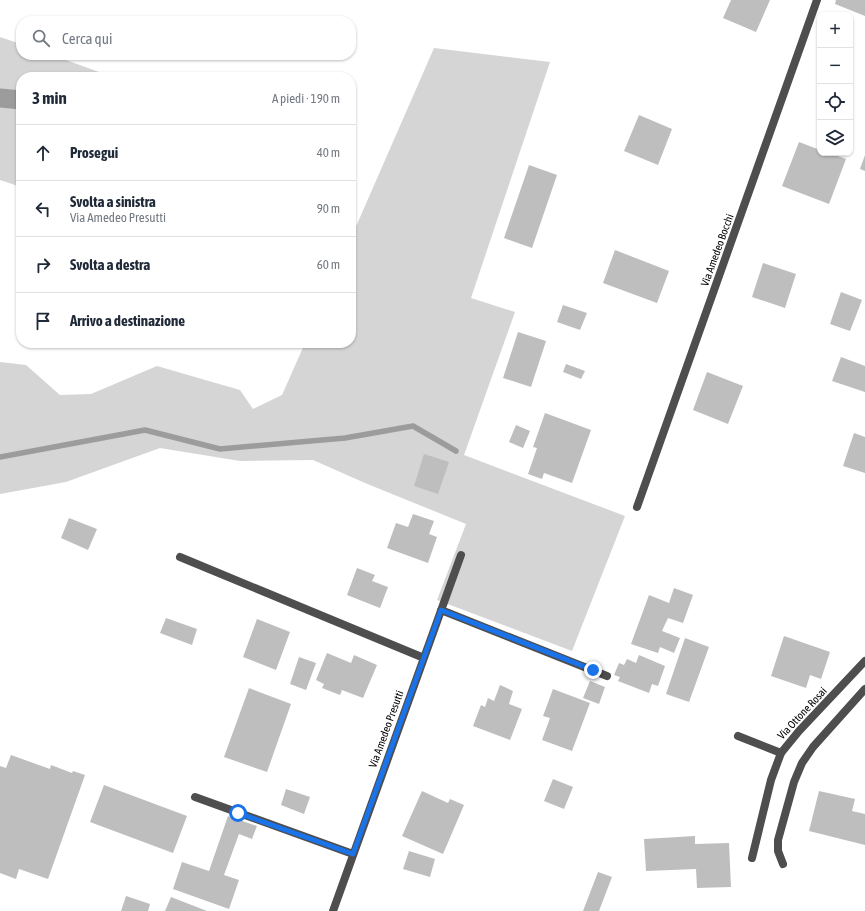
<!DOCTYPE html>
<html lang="it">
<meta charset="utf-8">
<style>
:root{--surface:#fff;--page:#f2f2f3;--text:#1f2937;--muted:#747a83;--line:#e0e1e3}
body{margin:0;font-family:"Asap Condensed",sans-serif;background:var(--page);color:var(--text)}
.controls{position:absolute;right:12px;top:12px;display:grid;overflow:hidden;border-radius:8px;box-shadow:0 1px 3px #0004}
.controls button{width:36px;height:36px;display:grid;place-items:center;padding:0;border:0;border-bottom:1px solid var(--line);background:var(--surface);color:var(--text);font:20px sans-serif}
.stop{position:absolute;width:12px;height:12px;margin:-9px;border:3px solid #1a73e8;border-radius:50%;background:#fff}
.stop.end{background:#1a73e8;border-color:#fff;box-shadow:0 1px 4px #0008}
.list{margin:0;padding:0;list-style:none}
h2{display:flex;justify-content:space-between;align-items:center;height:52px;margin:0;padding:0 16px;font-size:17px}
h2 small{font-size:13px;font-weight:400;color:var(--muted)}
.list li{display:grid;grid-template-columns:26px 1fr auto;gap:12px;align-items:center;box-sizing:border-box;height:56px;padding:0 16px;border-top:1px solid var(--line)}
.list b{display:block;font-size:15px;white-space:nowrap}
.list p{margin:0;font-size:13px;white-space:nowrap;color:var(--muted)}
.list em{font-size:13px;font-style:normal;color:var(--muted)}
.icon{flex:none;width:22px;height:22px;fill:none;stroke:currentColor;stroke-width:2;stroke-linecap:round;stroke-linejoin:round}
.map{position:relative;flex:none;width:865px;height:911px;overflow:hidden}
.search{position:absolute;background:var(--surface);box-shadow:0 1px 3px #0004;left:16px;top:16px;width:340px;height:44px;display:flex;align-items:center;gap:10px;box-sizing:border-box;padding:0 14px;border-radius:16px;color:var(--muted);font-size:15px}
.panel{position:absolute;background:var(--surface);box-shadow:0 1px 3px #0004;left:16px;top:72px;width:340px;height:276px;border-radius:16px}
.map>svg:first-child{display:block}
.green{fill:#d5d5d5}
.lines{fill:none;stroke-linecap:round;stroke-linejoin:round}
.stream{stroke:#9c9c9c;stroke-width:5.5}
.canal{stroke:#9c9c9c;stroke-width:19}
.building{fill:#bebebe}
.service{stroke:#4e4e4e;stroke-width:8}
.minor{stroke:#4e4e4e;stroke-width:8}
.route{stroke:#1a73e8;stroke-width:5}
.labels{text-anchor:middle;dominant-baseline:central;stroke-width:3;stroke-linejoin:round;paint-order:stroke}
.street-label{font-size:11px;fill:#000;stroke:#fff}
</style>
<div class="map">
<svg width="865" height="911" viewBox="0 0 865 911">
<rect width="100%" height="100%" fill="#fff"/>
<path class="green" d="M0,37l21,7v11h31l61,22h-92v110l-21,-7z
M434,48l116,14 -79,236 44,14 -51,143 161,61 -53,135 -135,-51 29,-76 -101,-41 -52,-23 -73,1 -80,-13 -94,34 -66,12v-132l26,3 34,30 31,-1 66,-28 83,24 13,19 29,-14 23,-52h46v-105z"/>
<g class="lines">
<path class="stream" d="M0,457l145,-27 75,19 125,-11 68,-12 43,25"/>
<path class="canal" d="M0,98l21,2"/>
</g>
<path class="building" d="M731,0h39l-14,32 -33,-14z
M836,0h29v16l-30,-12z
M639,115l33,14 -14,36 -34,-14z
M799,142l21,8v3h9l17,6 -17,45 -47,-18z
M865,155v16l-5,-2z
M529,165l28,10 -25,73 -28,-10z
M615,250l54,21 -12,32 -54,-20z
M763,263l33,11 -11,34 -33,-11z
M841,292l21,8 -12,31 -20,-7z
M563,305l24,8 -7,17 -23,-8z
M518,332l28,9 -15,46 -28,-9z
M841,357l24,9v26l-33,-11z
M566,364l19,7 -4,8 -18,-7z
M707,372l36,14 -15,38 -35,-14z
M545,413l46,17 -19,53 -28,-10 -2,6 -14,-5 9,-26 -4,-1z
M516,425l14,6 -7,17 -14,-6z
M854,433l11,4v36l-22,-7z
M424,454l25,8 -11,32 -24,-8z
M413,514l21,7 -5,13 8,3 -9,26 -41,-15 9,-25 12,4z
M69,518l28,11 -9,21 -27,-12z
M357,568l18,7 -3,6 16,6 -8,21 -33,-13z
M674,588l19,7 -10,28 -15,-5 -6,13 18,7 -6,15 -14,-6 -2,6 -27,-9 18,-49 20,8z
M166,618l31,11 -5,16 -32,-12z
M257,619l33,13 -14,38 -33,-13z
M784,636l46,16 -9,27 -11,-4 -4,13 -35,-12z
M685,638l24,9 -20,55 -23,-8z
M327,653l24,10 3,-8 23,10 -14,33 -21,-8 -2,5 -18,-7 2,-4 -8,-4z
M639,655l26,11 -7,20 -6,-2 -3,9 -31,-12 2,-4 -6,-2 5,-12 5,2 3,-6 9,4z
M299,657l17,6 -10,27 -16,-6z
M590,681l15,6 -6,17 -16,-6z
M500,685l13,6 -4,13 13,5 -12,31 -37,-14 8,-21 4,2 3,-9 6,3z
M249,688l42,16 -24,68 -43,-15z
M553,689l37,14 -18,48 -30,-11 8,-22 -7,-2z
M11,755l39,14 1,-4 21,8 1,-2 12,4 -37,104 -29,-10 -3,10 -16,-6v-107l6,2z
M553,779l20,8 -9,22 -20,-8z
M104,785l83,31 -14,37 -83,-31z
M286,789l24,8 -6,17 -23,-9z
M422,791l26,12 2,-4 14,6 -21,49 -41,-18z
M819,791l36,8 -3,12 13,3v31l-56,-14z
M228,816l29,10 -5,13 -13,-5 -15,41 15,5 -10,29 -56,-20 9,-27 27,9z
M695,836v8l34,-1 2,44 -34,1 -1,-19 -50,2 -2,-32z
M409,851l26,8 -5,18 -27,-8z
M598,872l14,5 -13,34h-16z
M126,896l24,8 -2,7h-27z
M171,897l36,14h-42z"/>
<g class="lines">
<path class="service" d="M738,736l43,17
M783,864l-5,-13v-11l16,-58 8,-19 11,-16 52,-58"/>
<path class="minor" d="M637,507l180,-507
M180,557l244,101
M441,610l166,66
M195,797l158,57
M752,858l19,-78 10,-27 18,-22 66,-70
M333,911l128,-356"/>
</g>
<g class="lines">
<path class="route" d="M238,813l115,41 88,-244 152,60"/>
</g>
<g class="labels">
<g class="street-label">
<text transform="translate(717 250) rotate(-70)">Via Amedeo Bocchi</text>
<text transform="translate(802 713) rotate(-47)">Via Ottone Rosai</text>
<text transform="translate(386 729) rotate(-70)">Via Amedeo Presutti</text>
</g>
</g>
</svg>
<div class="controls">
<button>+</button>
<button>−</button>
<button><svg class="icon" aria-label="locate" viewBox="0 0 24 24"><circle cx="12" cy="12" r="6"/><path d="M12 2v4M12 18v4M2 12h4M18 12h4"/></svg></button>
<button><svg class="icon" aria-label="layers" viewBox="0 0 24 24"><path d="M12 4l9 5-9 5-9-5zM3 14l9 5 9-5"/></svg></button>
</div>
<div class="stop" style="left:238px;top:813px"></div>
<div class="stop end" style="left:593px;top:670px"></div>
<div class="search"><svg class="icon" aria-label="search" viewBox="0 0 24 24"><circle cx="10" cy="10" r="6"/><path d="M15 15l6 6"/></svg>Cerca qui</div>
<section class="panel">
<h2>3 min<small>A piedi · 190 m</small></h2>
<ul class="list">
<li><svg class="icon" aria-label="ahead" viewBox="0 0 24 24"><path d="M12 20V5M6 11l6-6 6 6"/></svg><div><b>Prosegui</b></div><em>40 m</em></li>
<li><svg class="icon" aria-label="left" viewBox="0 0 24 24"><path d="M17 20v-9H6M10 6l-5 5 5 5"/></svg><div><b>Svolta a sinistra</b><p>Via Amedeo Presutti</p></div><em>90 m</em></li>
<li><svg class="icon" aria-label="right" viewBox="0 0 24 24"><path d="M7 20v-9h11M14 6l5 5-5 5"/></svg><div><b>Svolta a destra</b></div><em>60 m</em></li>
<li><svg class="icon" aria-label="arrive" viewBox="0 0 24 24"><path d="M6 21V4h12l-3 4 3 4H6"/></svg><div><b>Arrivo a destinazione</b></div></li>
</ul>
</section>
</div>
